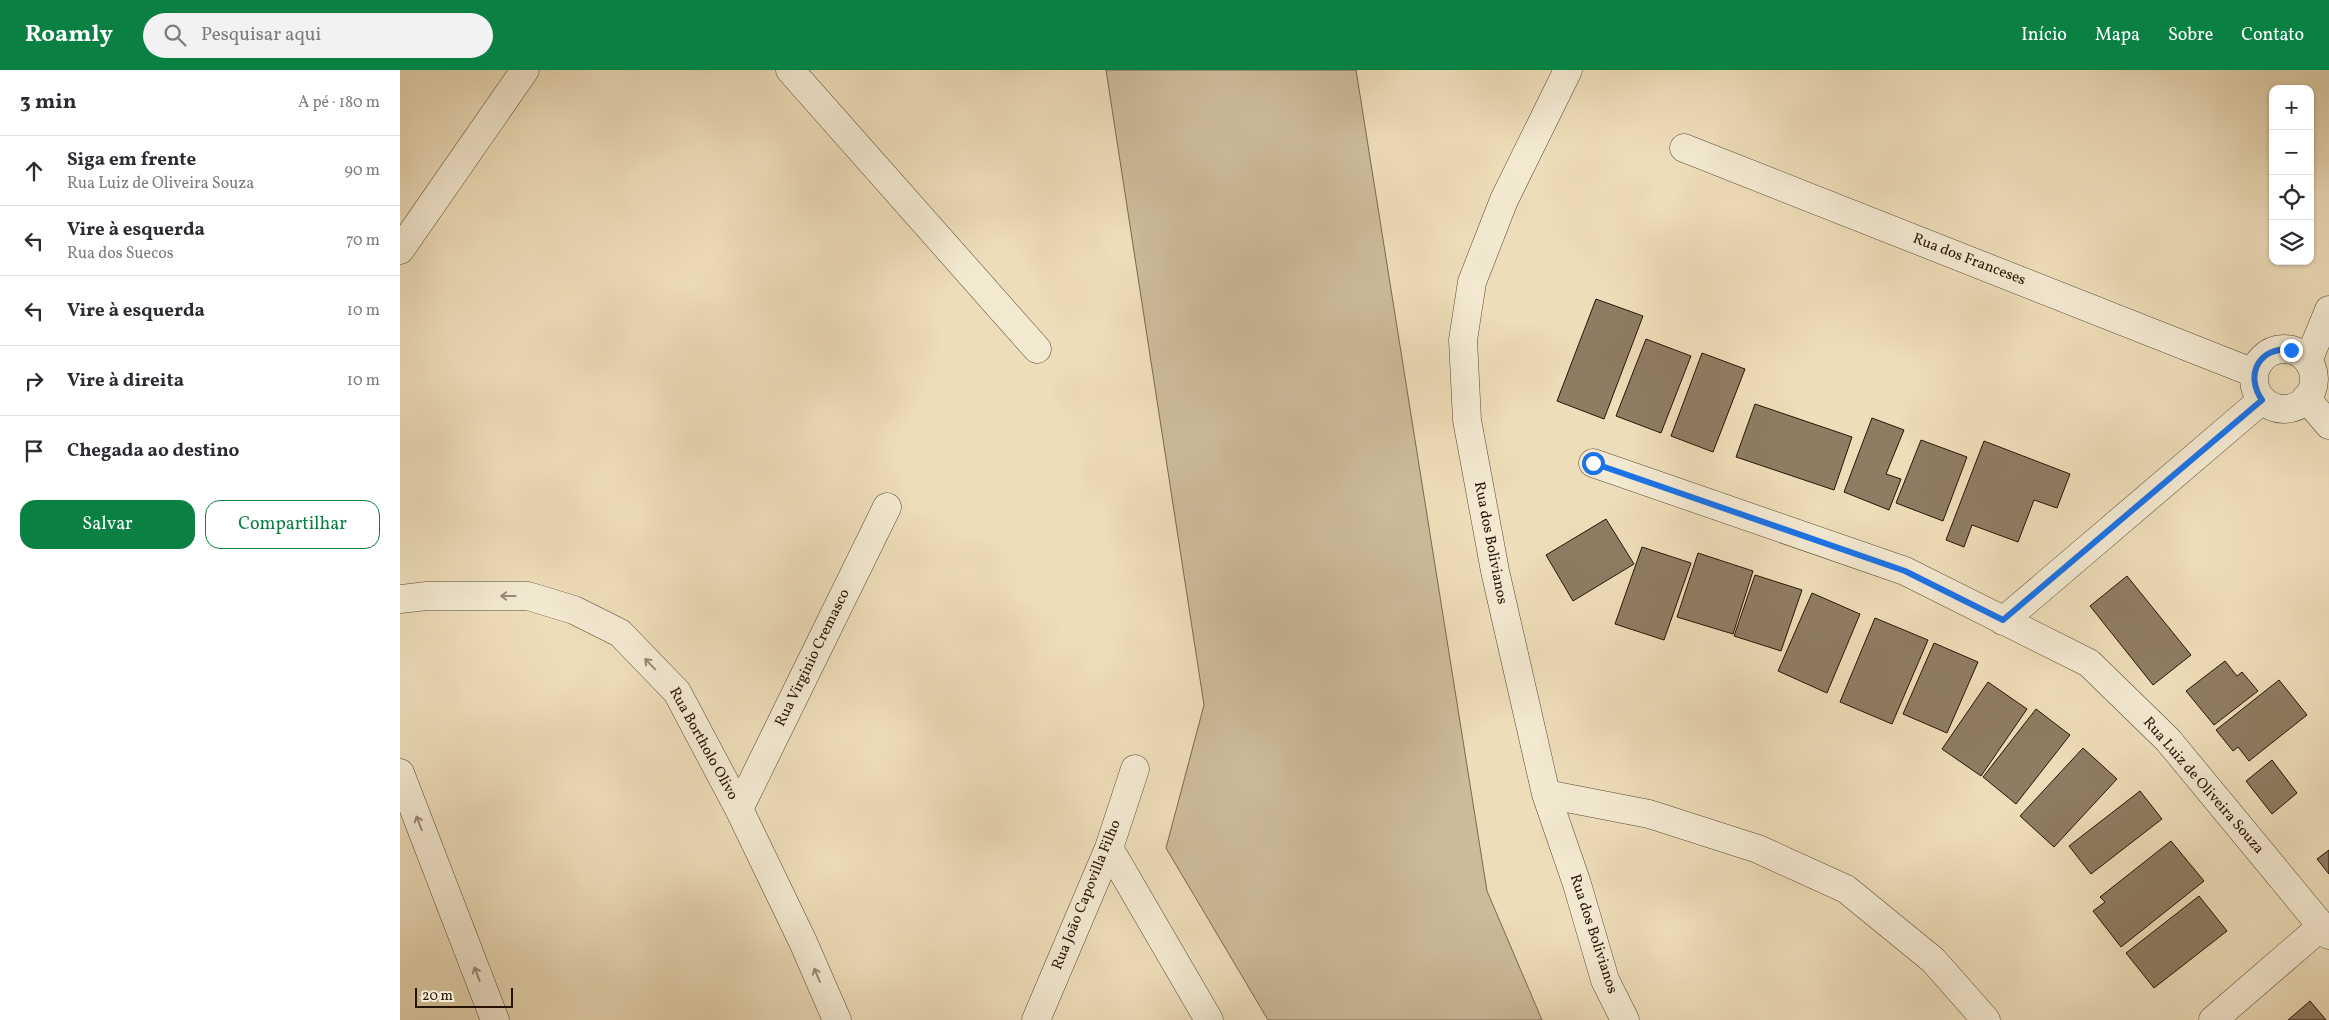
<!DOCTYPE html>
<html lang="pt">
<meta charset="utf-8">
<style>
:root{--surface:#fff;--page:#f2f2f3;--text:#2b2b33;--muted:#7c7c81;--line:#e1e1e2;--accent:#0b8043}
body{margin:0;font-family:Vollkorn,serif;background:var(--page);color:var(--text)}
.controls{position:absolute;right:15px;top:15px;display:grid;overflow:hidden;border-radius:10px;box-shadow:0 1px 4px #0004}
.controls button{width:45px;height:45px;display:grid;place-items:center;padding:0;border:0;border-bottom:1px solid var(--line);background:var(--surface);color:var(--text);font:25px sans-serif}
.scale{position:absolute;left:15px;bottom:12px;width:98px;box-sizing:border-box;padding-left:5px;border:2px solid #271406;border-top:0;font-size:14px;line-height:18px;white-space:nowrap;color:#271406;-webkit-text-stroke:4px #f3e9d1;paint-order:stroke}
.stop{position:absolute;width:15px;height:15px;margin:-11px;border:4px solid #1a73e8;border-radius:50%;background:#fff}
.stop.end{background:#1a73e8;border-color:#fff;box-shadow:0 1px 5px #0008}
.list{margin:0;padding:0;list-style:none}
h2{display:flex;justify-content:space-between;align-items:center;height:65px;margin:0;padding:0 20px;font-size:21px}
h2 small{font-size:16px;font-weight:400;color:var(--muted)}
.list li{display:grid;grid-template-columns:32px 1fr auto;gap:15px;align-items:center;box-sizing:border-box;height:70px;padding:0 20px;border-top:1px solid var(--line)}
.list b{display:block;font-size:19px;white-space:nowrap}
.list p{margin:0;font-size:16px;white-space:nowrap;color:var(--muted)}
.list em{font-size:16px;font-style:normal;color:var(--muted)}
.actions{display:flex;gap:10px;padding:15px 20px}
.actions a{flex:1;padding:11px 0;border:1px solid var(--accent);border-radius:15px;text-align:center;font-size:18px;color:var(--accent)}
.actions .main{background:var(--accent);color:#fff}
.icon{flex:none;width:28px;height:28px;fill:none;stroke:currentColor;stroke-width:2;stroke-linecap:round;stroke-linejoin:round}
.map{position:relative;flex:none;width:1929px;height:950px;overflow:hidden}
header{display:flex;align-items:center;gap:30px;box-sizing:border-box;height:70px;padding:0 25px;background:var(--accent);color:#fff}
header strong{font-size:24px}
nav{display:flex;gap:28px;margin-inline-start:auto;font-size:18px}
.search{width:350px;height:45px;background:var(--page);display:flex;align-items:center;gap:12px;box-sizing:border-box;padding:0 18px;border-radius:28px;color:var(--muted);font-size:19px}
main{display:flex}
aside{flex:1;background:var(--surface)}
.map>svg:first-child{display:block}
.green{fill:#cbbb9a;stroke:#796850}
.building{fill:#8e7d63;stroke:#271406}
.lines{fill:none;stroke-linecap:round;stroke-linejoin:round}
.minor-casing{stroke:#584632;stroke-width:29}
.tertiary-casing{stroke:#584632;stroke-width:29}
.minor{stroke:#f3e9d1;stroke-width:28}
.tertiary{stroke:#f3e9d1;stroke-width:28}
.oneway{stroke:#978976}
.route{stroke:#1a73e8;stroke-width:6}
.labels{text-anchor:middle;dominant-baseline:central;stroke-width:4;stroke-linejoin:round;paint-order:stroke}
.street-label{font-size:15px;fill:#271406;stroke:#f3e9d1}
</style>
<header>
<strong>Roamly</strong>
<div class="search"><svg class="icon" aria-label="search" viewBox="0 0 24 24"><circle cx="10" cy="10" r="6"/><path d="M15 15l6 6"/></svg>Pesquisar aqui</div>
<nav><a>Início</a><a>Mapa</a><a>Sobre</a><a>Contato</a></nav>
</header>
<main>
<aside>
<h2>3 min<small>A pé · 180 m</small></h2>
<ul class="list">
<li><svg class="icon" aria-label="ahead" viewBox="0 0 24 24"><path d="M12 20V5M6 11l6-6 6 6"/></svg><div><b>Siga em frente</b><p>Rua Luiz de Oliveira Souza</p></div><em>90 m</em></li>
<li><svg class="icon" aria-label="left" viewBox="0 0 24 24"><path d="M17 20v-9H6M10 6l-5 5 5 5"/></svg><div><b>Vire à esquerda</b><p>Rua dos Suecos</p></div><em>70 m</em></li>
<li><svg class="icon" aria-label="left" viewBox="0 0 24 24"><path d="M17 20v-9H6M10 6l-5 5 5 5"/></svg><div><b>Vire à esquerda</b></div><em>10 m</em></li>
<li><svg class="icon" aria-label="right" viewBox="0 0 24 24"><path d="M7 20v-9h11M14 6l5 5-5 5"/></svg><div><b>Vire à direita</b></div><em>10 m</em></li>
<li><svg class="icon" aria-label="arrive" viewBox="0 0 24 24"><path d="M6 21V4h12l-3 4 3 4H6"/></svg><div><b>Chegada ao destino</b></div></li>
</ul>
<div class="actions"><a class="main">Salvar</a><a>Compartilhar</a></div>
</aside>
<div class="map">
<svg width="1929" height="950" viewBox="0 0 1929 950">
<rect width="100%" height="100%" fill="#edddb8"/>
<filter id="stains"><feTurbulence type="fractalNoise" baseFrequency=".004" numOctaves="4"/><feColorMatrix values="0 0 0 0 .2 0 0 0 0 .09 0 0 0 0 .02 0 0 0 .5 -.17"/></filter>
<radialGradient id="worn" r=".72"><stop offset=".6" stop-color="#630" stop-opacity="0"/><stop offset="1" stop-color="#630" stop-opacity=".3"/></radialGradient>
<path class="green" d="M706,0h250l131,821 55,129h-274l-102,-172 38,-143z"/>
<path class="building" d="M1196,229l47,17 -39,103 -47,-18z
M1246,269l45,17 -30,77 -45,-17z
M1302,283l43,16 -32,83 -42,-16z
M1355,334l97,33 -18,53 -98,-33z
M1472,348l32,12 -18,44 15,5 -12,31 -45,-18z
M1521,370l46,17 -24,64 -47,-18z
M1584,371l86,33 -13,34 -23,-8 -16,42 -46,-17 -8,22 -18,-7z
M1206,449l28,45 -61,37 -27,-46z
M1242,477l49,16 -27,77 -49,-16z
M1298,483l55,18 -20,63 -56,-17z
M1355,505l47,15 -21,61 -47,-15z
M1727,506l64,79 -38,30 -63,-79z
M1412,523l48,21 -33,79 -49,-22z
M1475,548l53,22 -36,84 -52,-22z
M1534,573l44,19 -31,71 -44,-19z
M1825,591l12,15 5,-4 16,19 -44,34 -28,-34z
M1879,610l28,35 -58,46 -11,-14 -5,4 -17,-21z
M1588,612l39,27 -46,67 -39,-27z
M1636,639l34,26 -54,69 -33,-27z
M1683,678l34,31 -63,68 -34,-31z
M1872,690l25,33 -25,21 -26,-33z
M1740,721l22,28 -71,55 -22,-28z
M1771,771l33,40 -83,66 -28,-36 12,-9 -5,-5z
M1929,780v24l-12,-15z
M1799,826l28,35 -73,57 -28,-35z
M1910,931l16,19h-38z"/>
<g class="lines">
<g class="minor-casing">
<path id="minor" d="M390,0l247,279
M1168,0l-64,130 -32,82 -9,58 4,80 28,151 51,223 31,90 28,96 20,40
M1284,78l570,225
M1854 309a30 30 0 1 1 60 0a30 30 0 1 1-60 0Z
M1908,291l21,-51
M1906,328l23,27
M1193,393l312,108 184,92 79,77 161,195
M0,529l27,-3h101l46,14 46,23 57,59 62,117 64,133 34,78
M1603,551l259,-221
M0,703l95,247
M1146,724l103,20 109,35 88,40 87,71 53,60
M339,739l148,-302
M709,778l100,172
M636,950l73,-172 26,-79
M1813,950l109,-94"/>
</g>
<g class="tertiary-casing">
<path id="tertiary" d="M0,180l125,-180"/>
</g>
<use href="#minor" class="minor"/>
<use href="#tertiary" class="tertiary"/>
</g>
<defs><path id="oneway-shaft" d="M-6 0H5M1.5-3L5.5 0L1.5 3" fill="none" stroke-width="1.6" stroke-linecap="round" stroke-linejoin="round" transform="scale(1.25)"/></defs>
<g class="oneway">
<use href="#oneway-shaft" transform="translate(108 526) rotate(-180)"/>
<use href="#oneway-shaft" transform="translate(250 594) rotate(-134)"/>
<use href="#oneway-shaft" transform="translate(19 753) rotate(-111)"/>
<use href="#oneway-shaft" transform="translate(77 904) rotate(-111)"/>
<use href="#oneway-shaft" transform="translate(417 905) rotate(-113)"/>
</g>
<g class="lines">
<path class="route" d="M1193,393l312,108 98,49 259,-220c-18,-26 -2,-54 29,-50"/>
</g>
<g class="labels">
<g class="street-label">
<text transform="translate(1569 190) rotate(21)">Rua dos Franceses</text>
<text transform="translate(1090 473) rotate(79)">Rua dos Bolivianos</text>
<text transform="translate(413 588) rotate(-64)">Rua Virginio Cremasco</text>
<text transform="translate(303 674) rotate(61)">Rua Bortholo Olivo</text>
<text transform="translate(1803 716) rotate(49)">Rua Luiz de Oliveira Souza</text>
<text transform="translate(687 825) rotate(-68)">Rua João Capovilla Filho</text>
<text transform="translate(1193 864) rotate(72)">Rua dos Bolivianos</text>
</g>
</g>
<rect width="100%" height="100%" filter="url(#stains)"/>
<rect width="100%" height="100%" fill="url(#worn)"/>
</svg>
<div class="controls">
<button>+</button>
<button>−</button>
<button><svg class="icon" aria-label="locate" viewBox="0 0 24 24"><circle cx="12" cy="12" r="6"/><path d="M12 2v4M12 18v4M2 12h4M18 12h4"/></svg></button>
<button><svg class="icon" aria-label="layers" viewBox="0 0 24 24"><path d="M12 4l9 5-9 5-9-5zM3 14l9 5 9-5"/></svg></button>
</div>
<div class="scale">20 m</div>
<div class="stop" style="left:1193px;top:393px"></div>
<div class="stop end" style="left:1891px;top:280px"></div>
</div>
</main>
